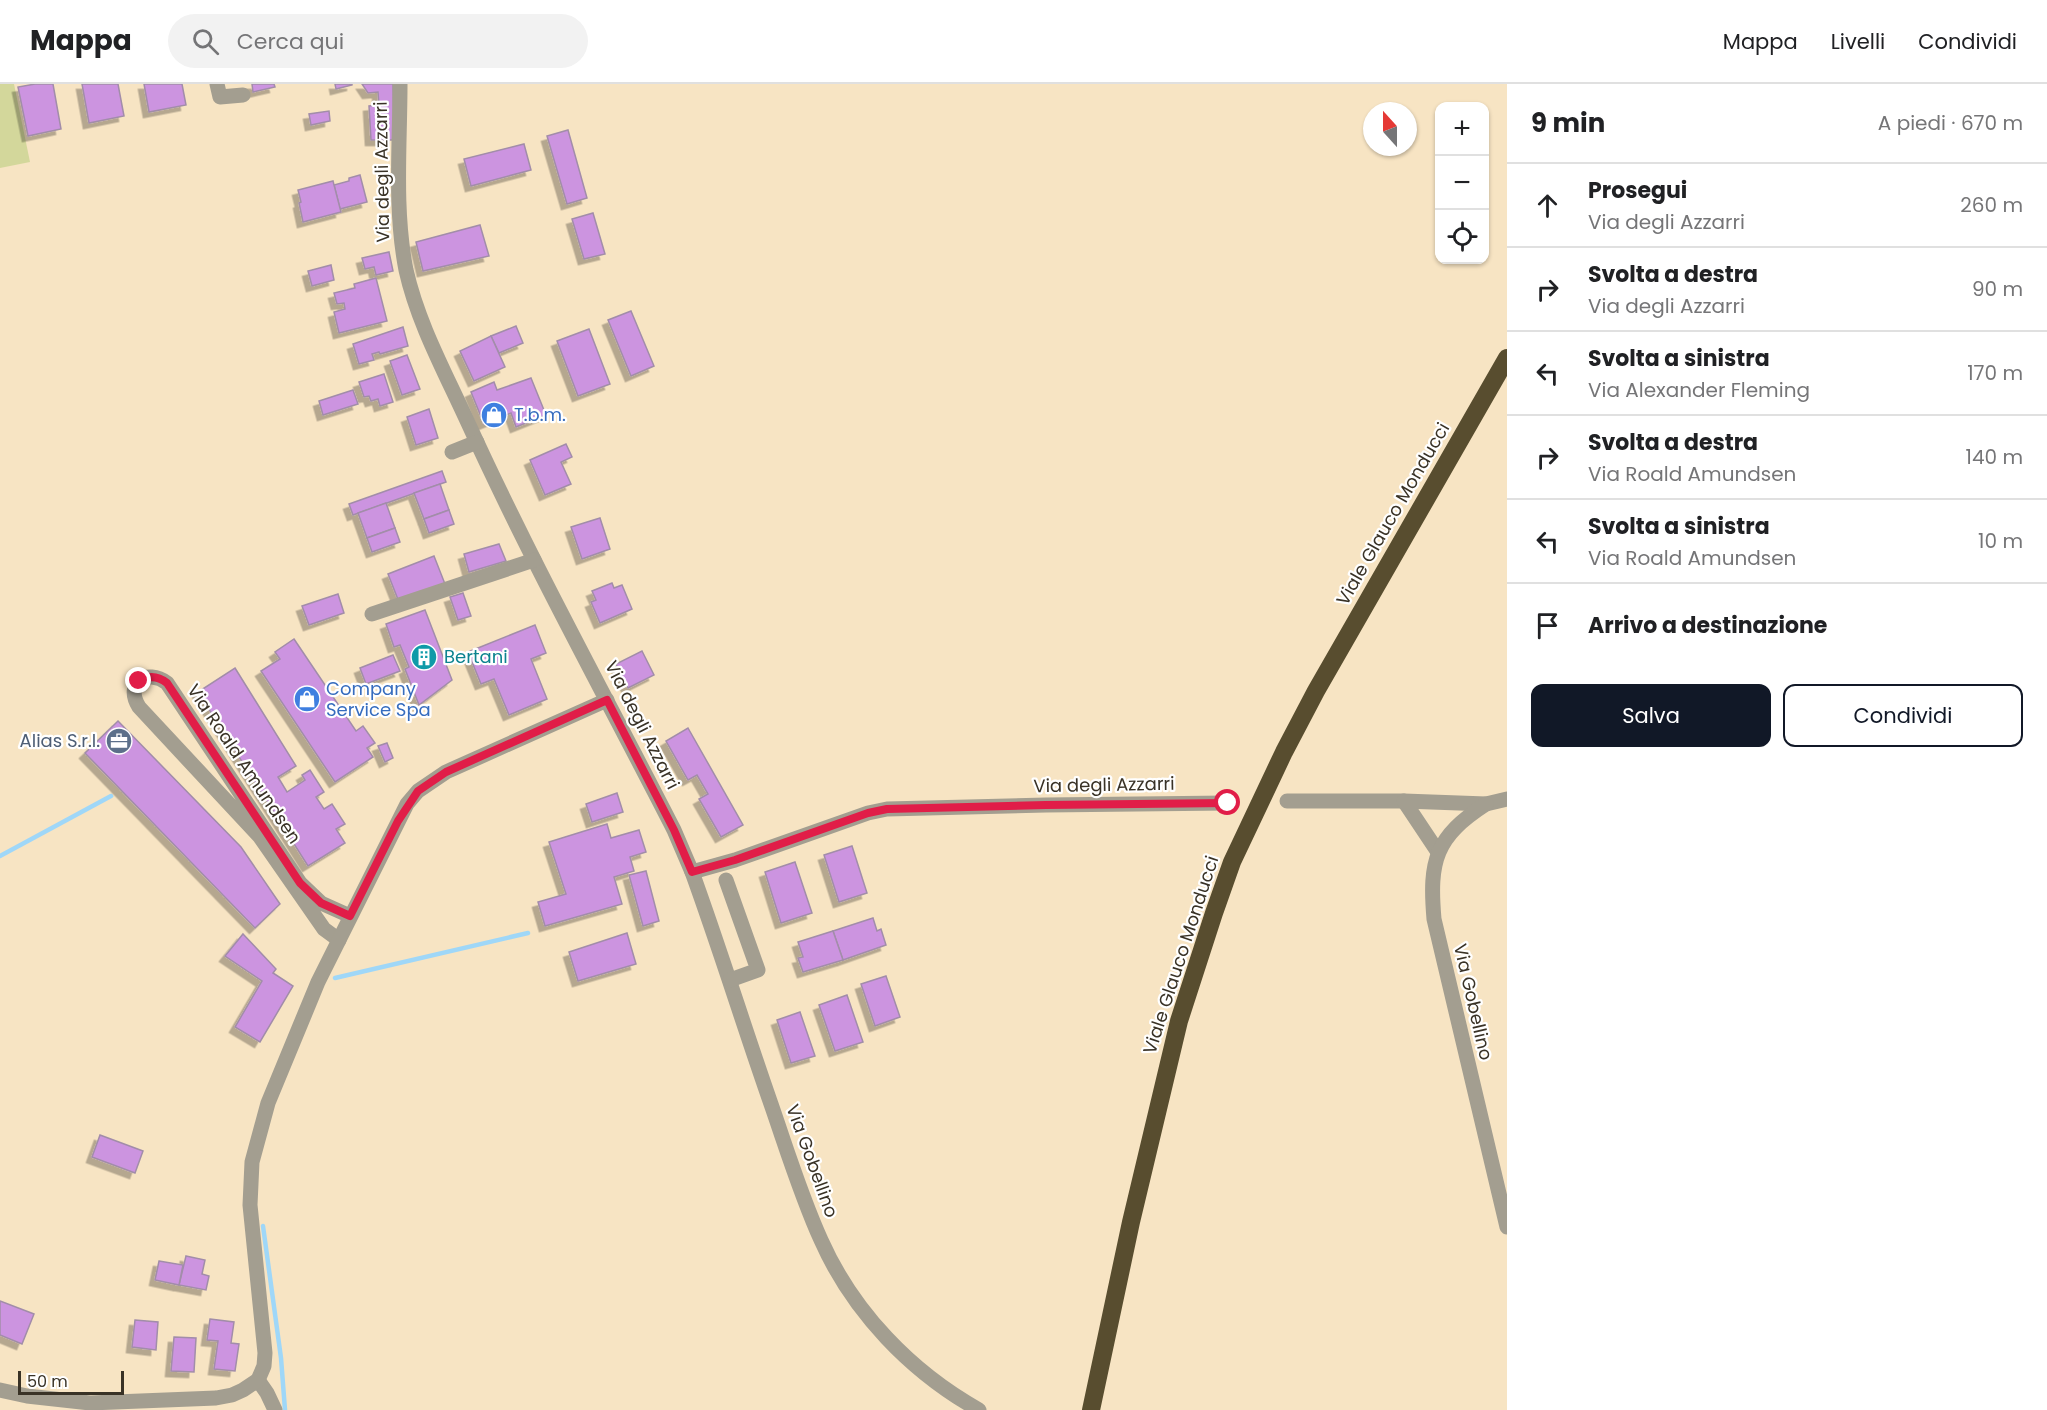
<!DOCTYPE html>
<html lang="it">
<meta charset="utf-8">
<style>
body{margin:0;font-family:Poppins,sans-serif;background:#f2f2f2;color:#202124}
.controls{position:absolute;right:18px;top:18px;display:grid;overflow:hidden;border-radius:12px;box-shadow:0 2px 4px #0004}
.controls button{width:54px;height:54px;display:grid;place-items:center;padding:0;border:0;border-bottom:2px solid #e0e0e0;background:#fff;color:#202124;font:30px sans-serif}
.compass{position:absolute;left:1363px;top:18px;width:54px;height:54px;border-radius:50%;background:#fff;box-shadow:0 2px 4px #0004;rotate:339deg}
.scale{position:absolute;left:18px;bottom:15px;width:106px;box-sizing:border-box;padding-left:6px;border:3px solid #393226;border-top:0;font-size:16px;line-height:21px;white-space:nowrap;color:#393226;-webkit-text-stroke:4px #fff;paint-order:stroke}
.stop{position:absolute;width:18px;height:18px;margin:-14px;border:4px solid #e11d48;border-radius:50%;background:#fff}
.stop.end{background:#e11d48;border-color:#fff;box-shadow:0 2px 6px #0008}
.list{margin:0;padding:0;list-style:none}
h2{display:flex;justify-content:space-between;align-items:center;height:78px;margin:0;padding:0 24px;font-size:26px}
h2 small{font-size:20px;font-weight:400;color:#757577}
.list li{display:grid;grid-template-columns:39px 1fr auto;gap:18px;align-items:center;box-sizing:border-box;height:84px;padding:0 24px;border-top:2px solid #e0e0e0}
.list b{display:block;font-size:22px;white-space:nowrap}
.list p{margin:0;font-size:20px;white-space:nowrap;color:#757577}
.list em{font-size:20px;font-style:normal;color:#757577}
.actions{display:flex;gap:12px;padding:18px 24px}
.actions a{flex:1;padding:14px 0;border:2px solid #111827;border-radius:12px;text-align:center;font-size:21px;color:#111827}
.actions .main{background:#111827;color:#fff}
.icon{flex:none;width:33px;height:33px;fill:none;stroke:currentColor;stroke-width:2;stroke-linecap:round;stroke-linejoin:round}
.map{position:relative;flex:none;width:1507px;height:1326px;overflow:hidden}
header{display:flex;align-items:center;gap:36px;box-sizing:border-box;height:84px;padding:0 30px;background:#fff;border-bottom:2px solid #e0e0e0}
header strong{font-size:28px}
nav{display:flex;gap:33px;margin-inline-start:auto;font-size:21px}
.search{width:420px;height:54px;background:#f2f2f2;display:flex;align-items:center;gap:15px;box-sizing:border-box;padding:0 21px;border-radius:33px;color:#757577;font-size:22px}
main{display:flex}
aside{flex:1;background:#fff}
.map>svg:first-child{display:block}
</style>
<header>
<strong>Mappa</strong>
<div class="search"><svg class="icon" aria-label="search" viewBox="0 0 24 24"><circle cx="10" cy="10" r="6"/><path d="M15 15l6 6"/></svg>Cerca qui</div>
<nav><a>Mappa</a><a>Livelli</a><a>Condividi</a></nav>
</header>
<main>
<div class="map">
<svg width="1507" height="1326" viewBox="0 0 1507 1326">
<defs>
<filter id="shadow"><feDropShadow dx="-5.5" dy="5.5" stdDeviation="0" flood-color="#0004"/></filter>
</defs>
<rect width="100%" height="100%" fill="#f7e4c3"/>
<!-- green -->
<polygon fill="#d3d79b" points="0,0 14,0 30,78 0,84"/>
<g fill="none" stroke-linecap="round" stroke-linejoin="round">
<!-- stream -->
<g stroke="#9fd7f8" stroke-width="4.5">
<polyline points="0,772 111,712"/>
<polyline points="335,894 528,849"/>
<polyline points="263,1142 281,1274 285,1326"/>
</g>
</g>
<!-- building -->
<g fill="#cc94e0" stroke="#a28da9" stroke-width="1.5" filter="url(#shadow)">
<polygon points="35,0 53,0 61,45 28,52 18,3"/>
<polygon points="82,0 118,0 124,32 89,39"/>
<polygon points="144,0 182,0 186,21 149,28"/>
<polygon points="252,0 274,0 275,3 253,8"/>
<polygon points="335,0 352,0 352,1 336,5"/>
<polygon points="362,0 393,0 394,56 371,56 369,22 379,21 378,8 368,9"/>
<polygon points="329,27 330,37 311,41 309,30"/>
<polygon points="568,46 587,114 567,120 547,52"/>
<polygon points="524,60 531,86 471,102 464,75"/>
<polygon points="360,91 367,118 340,125 334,101 349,97 349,94"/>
<polygon points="333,97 341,128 303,138 299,119 301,118 298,106"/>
<polygon points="593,129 605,170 584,175 572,135"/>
<polygon points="480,141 489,172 423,187 416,158"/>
<polygon points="389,168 393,187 376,191 374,183 365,185 362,174"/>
<polygon points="331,181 334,196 312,202 308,187"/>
<polygon points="376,194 387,237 339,249 334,228 345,225 344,219 337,220 334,209 355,204 354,200"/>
<polygon points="631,227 654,282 631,292 608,236"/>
<polygon points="516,242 523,259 499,269 491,252"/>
<polygon points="403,243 408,262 380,270 379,268 372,270 374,276 359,280 353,260"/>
<polygon points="589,245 610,300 578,312 557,257"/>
<polygon points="491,252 505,283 474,297 460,267"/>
<polygon points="407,271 420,305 402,311 390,277"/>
<polygon points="384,290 393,318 380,322 378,315 371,317 369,312 364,313 359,298"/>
<polygon points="531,294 546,331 516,343 511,329 484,340 471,308 494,298 497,306"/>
<polygon points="353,306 358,320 323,331 319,317"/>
<polygon points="429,325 438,354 416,361 407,333"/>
<polygon points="566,360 572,373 561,378 571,400 545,411 530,376"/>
<polygon points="442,387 446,398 353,431 349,420"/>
<polygon points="440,400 449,426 424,435 414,409"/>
<polygon points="386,419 395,444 367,454 358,429"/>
<polygon points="449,426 454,440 429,449 424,435"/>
<polygon points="600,434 610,465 582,475 571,443"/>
<polygon points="395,444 400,458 372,468 367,454"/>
<polygon points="499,460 506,477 469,488 464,470"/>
<polygon points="434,472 445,500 399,518 388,490"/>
<polygon points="612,499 614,504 622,501 632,525 600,539 591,518 596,516 592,507"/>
<polygon points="463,509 471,532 458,536 450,513"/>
<polygon points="338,510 344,529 309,541 302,522"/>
<polygon points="425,526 452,596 419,621 405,585 409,583 400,561 394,563 386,540"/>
<polygon points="535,541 546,569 531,575 547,615 509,631 494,595 481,600 468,568"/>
<polygon points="294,555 356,647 363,642 375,659 367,664 373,673 335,698 261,587 280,575 275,568"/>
<polygon points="642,567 654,591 628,604 616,580"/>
<polygon points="393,571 400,587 366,600 360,584"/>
<polygon points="235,584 296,682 278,693 287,708 305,696 302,691 310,686 324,708 316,713 324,725 332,720 345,740 336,745 345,759 308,782 198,608"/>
<polygon points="118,637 241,763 280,820 255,844 85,669"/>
<polygon points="688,644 743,741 721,753 699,715 708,710 697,691 688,696 666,657"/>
<polygon points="387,659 393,674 385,678 378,662"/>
<polygon points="617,709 623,728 592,738 586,720"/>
<polygon points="607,740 611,754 639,746 646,768 630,773 634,787 614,793 622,820 545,842 538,818 566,810 549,758"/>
<polygon points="852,762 867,809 839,818 824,771"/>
<polygon points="795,778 812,829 781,839 765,788"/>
<polygon points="646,787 659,837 643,842 629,791"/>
<polygon points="873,834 877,847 881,845 886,861 843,876 833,847"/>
<polygon points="833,847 843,876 803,888 798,874 803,873 798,858"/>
<polygon points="627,849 636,880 578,897 569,868"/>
<polygon points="243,850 276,885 273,889 293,902 260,958 235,943 262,897 225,872"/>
<polygon points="886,892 900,933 875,942 861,900"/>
<polygon points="847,911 863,958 835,967 819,921"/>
<polygon points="800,928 815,972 791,979 777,936"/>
<polygon points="100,1051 143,1067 135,1089 92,1073"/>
<polygon points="186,1172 205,1176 202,1190 209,1192 206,1206 179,1201"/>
<polygon points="159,1177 183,1181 179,1201 155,1196"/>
<polygon points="0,1217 34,1230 22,1260 0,1251"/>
<polygon points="210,1235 234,1238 231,1259 239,1260 235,1287 214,1285 218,1257 207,1256"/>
<polygon points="135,1236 158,1238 156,1266 132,1263"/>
<polygon points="174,1253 196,1254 194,1288 171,1287"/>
</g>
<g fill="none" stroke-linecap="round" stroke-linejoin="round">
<!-- minor -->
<g stroke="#a39e90" stroke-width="15">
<polyline points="217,0 220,13 243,11"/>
<path d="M400,0c0,61 -6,125 6,186 12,54 40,104 63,155 63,138 136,270 205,405l18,42c28,77 52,155 79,232 16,46 30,92 50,136 32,72 90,132 158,170"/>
<polyline points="452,368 477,358"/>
<polyline points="372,530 534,476"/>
<polyline points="1287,717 1404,717 1486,720 1507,715"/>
<polyline points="1404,717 1438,768"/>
<path d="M1486,720c-51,33 -57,57 -52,115l73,308"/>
<polyline points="692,788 735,776 868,729 887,725 1046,721 1228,719"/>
<polyline points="726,796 758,886 730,896"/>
<path d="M339,856l-15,-11 -64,-92 -121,-130c-15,-24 8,-39 28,-24l133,200 21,20 29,13"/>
<polyline points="258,1296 267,1309 275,1326"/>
<polyline points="0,1306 27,1312 90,1319 216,1314 232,1311 243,1306 258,1296 264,1282 265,1269 250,1121 252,1078 268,1019 318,898 407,720 418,707 446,688 607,616"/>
</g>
<!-- highway -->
<polyline stroke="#584d2f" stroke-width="18" points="1091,1326 1131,1138 1179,937 1214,829 1232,778 1284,668 1316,607 1507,274"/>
</g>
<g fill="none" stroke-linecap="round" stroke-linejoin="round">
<!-- route -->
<path stroke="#e11d48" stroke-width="8" d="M139,597c10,-6 19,-5 28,2l133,200 21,20 29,13 48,-95 20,-30 28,-19 161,-72 67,130 18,42 43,-12 133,-47 19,-4 159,-4 182,-2"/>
</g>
<!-- icons -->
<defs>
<symbol id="shop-disc" viewBox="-11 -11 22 22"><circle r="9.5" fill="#3f7fe0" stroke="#fff"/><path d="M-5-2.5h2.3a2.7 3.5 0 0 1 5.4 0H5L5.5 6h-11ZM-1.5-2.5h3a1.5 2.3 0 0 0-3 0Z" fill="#fff"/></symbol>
<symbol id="building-disc" viewBox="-11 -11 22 22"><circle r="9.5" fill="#0f9aa8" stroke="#fff"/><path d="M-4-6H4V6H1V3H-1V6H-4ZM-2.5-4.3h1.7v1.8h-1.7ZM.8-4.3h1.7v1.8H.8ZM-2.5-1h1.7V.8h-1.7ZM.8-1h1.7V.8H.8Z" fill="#fff"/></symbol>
<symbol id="office-disc" viewBox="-11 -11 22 22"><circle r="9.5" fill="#5c6f8a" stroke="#fff"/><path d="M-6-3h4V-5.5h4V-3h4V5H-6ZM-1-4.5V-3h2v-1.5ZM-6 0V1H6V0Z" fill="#fff"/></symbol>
</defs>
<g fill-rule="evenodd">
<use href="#shop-disc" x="479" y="316" width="30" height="30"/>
<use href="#building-disc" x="409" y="558" width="30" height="30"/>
<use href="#shop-disc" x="292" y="600" width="30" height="30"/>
<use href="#office-disc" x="104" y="642" width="30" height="30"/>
</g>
<g text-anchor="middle" stroke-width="4.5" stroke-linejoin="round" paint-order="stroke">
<!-- street labels -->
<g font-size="18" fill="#393226" stroke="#fff">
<text transform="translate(382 88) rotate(-91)" y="6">Via degli Azzarri</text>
<text transform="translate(1393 430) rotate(-60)" y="6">Viale Glauco Monducci</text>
<text transform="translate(642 641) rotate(63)" y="6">Via degli Azzarri</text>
<text transform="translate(244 680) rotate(56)" y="6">Via Roald Amundsen</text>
<text transform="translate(1104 701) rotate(-1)" y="6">Via degli Azzarri</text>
<text transform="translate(1181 871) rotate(-72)" y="6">Viale Glauco Monducci</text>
<text transform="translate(1473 918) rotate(77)" y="6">Via Gobellino</text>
<text transform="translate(812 1077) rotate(70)" y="6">Via Gobellino</text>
</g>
<!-- shop labels -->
<g font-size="18" fill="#366cbe" stroke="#fff" text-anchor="start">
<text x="514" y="337">T.b.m.</text>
<text x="326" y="611">Company<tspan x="326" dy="21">Service Spa</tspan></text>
</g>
<!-- culture labels -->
<g font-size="18" fill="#0d838f" stroke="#fff" text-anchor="start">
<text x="444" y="579">Bertani</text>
</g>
<!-- service labels -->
<g font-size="18" fill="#4e5e75" stroke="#fff" text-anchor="end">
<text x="100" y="663">Alias S.r.l.</text>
</g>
</g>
</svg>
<div class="controls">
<button>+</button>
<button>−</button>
<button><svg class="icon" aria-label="locate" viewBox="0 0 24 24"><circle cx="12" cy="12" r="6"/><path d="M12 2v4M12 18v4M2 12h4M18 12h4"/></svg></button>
</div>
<svg class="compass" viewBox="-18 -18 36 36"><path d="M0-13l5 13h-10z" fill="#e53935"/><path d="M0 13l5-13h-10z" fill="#757577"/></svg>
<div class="scale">50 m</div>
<div class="stop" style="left:1228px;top:719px"></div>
<div class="stop end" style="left:139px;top:597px"></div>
</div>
<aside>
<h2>9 min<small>A piedi · 670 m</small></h2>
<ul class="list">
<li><svg class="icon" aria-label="ahead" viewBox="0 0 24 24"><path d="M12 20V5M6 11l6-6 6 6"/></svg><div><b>Prosegui</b><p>Via degli Azzarri</p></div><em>260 m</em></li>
<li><svg class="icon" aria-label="right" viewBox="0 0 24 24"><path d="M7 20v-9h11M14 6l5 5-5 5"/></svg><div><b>Svolta a destra</b><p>Via degli Azzarri</p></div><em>90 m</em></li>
<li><svg class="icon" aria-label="left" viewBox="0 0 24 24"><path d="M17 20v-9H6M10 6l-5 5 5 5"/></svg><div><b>Svolta a sinistra</b><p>Via Alexander Fleming</p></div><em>170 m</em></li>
<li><svg class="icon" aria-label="right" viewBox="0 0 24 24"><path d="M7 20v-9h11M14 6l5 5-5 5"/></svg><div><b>Svolta a destra</b><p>Via Roald Amundsen</p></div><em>140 m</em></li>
<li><svg class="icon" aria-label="left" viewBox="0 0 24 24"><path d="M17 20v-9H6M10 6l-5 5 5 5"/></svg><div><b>Svolta a sinistra</b><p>Via Roald Amundsen</p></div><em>10 m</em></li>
<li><svg class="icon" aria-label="arrive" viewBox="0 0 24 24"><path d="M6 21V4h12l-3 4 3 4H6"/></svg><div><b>Arrivo a destinazione</b></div></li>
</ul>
<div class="actions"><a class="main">Salva</a><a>Condividi</a></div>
</aside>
</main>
